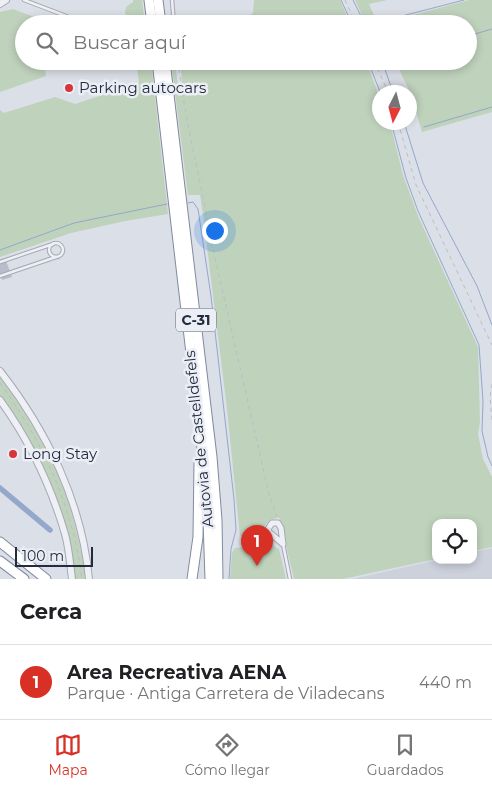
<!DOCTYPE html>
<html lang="es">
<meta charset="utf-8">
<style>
body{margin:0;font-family:Montserrat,sans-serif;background:#f2f2f2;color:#202124}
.controls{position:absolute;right:15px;bottom:15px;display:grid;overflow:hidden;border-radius:10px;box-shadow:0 2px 8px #0003}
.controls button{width:45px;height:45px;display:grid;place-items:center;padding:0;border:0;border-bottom:1px solid #e0e0e0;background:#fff;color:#202124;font:25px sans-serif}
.compass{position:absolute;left:372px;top:85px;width:45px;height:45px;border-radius:50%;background:#fff;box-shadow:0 2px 8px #0003;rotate:186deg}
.scale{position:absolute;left:15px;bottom:12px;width:78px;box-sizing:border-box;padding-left:5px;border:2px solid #242b3e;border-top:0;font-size:14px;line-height:18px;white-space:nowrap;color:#242b3e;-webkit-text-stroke:4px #ebeef5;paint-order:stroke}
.you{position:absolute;left:214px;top:230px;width:18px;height:18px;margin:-12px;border:4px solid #fff;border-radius:50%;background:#1a73e8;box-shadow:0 0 0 8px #1a73e833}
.badge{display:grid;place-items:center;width:32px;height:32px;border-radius:50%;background:#d93025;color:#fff;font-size:16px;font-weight:700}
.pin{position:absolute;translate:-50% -41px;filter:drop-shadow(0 1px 2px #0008)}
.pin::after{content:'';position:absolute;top:26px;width:18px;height:15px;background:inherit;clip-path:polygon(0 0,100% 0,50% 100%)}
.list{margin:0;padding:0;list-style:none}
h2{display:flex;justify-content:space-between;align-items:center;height:65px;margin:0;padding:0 20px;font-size:21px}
h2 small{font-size:16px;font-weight:400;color:#757577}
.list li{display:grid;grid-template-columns:32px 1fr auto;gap:15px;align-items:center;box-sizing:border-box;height:75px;padding:0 20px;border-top:1px solid #e0e0e0}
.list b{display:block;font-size:19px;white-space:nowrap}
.list p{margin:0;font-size:16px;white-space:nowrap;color:#757577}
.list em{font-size:16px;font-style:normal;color:#757577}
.icon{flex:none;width:28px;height:28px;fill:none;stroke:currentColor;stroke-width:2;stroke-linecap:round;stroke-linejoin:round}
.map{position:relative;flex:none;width:492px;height:579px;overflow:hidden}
.search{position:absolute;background:#fff;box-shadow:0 2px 8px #0003;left:15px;right:15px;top:15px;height:55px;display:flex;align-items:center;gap:12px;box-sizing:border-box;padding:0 18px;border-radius:28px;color:#757577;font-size:19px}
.sheet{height:140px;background:#fff}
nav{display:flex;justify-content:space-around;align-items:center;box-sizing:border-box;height:70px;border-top:1px solid #e0e0e0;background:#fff;font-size:14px;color:#757577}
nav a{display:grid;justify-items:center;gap:2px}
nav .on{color:#d93025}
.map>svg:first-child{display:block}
</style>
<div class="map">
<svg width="492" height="579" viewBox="0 0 492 579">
<rect width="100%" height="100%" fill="#dbdfe7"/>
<!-- built -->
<polygon fill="#cdd1dc" points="492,548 492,579 352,579 437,560 473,560 473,552"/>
<!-- green -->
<g fill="#bfd2bc">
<polygon points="133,0 142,0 145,24 132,24 125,13 126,7 133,2"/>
<polygon points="254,0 340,0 350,24 239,24 253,13"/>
<polygon points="355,0 387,0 369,4 377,22 375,24 366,24"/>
<polygon points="469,0 492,0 492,112 422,132 410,92 395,61 468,61 468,24 379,24"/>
<polygon points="13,9 53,24 24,24 24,61 44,61 46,76 0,92 0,12"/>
<polygon points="136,61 151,61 168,214 125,221 71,233 0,257 0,110 4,113 55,97 75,104 139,83"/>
<polygon points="171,61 175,61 179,94 182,90 181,67 203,61 366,61 379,96 380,122 390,123 403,175 418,216 478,347 480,422 478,434 483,459 492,477 492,547 473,551 473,523 436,523 436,559 343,579 294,579 279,517 269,521 257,534 240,536 227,409 203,214 200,195 188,195"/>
<path d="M0,375c15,22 30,42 42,65 23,43 37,91 44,139h-11l-12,-59 -44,-97 -19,-27z"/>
<polygon points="272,545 279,549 286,579 230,579 232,553 235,548"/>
</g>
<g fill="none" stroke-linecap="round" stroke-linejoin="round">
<!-- stream -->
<g stroke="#93a8cb" stroke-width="1">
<polyline points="341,0 352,24"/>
<polyline points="353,0 365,24"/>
<polyline points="379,22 464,0"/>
<polyline points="468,36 492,29"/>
<polyline points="368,61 380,92"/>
<polyline points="382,61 393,92"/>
<polyline points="391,122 406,178 418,211 479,345 483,401 482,431 488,457 492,466"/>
<polyline points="404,122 423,183 477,286 492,325"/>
<polyline points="424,127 492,107"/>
<polyline points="188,203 193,202 198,209 211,296 234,499 236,530 231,549 229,579"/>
<polyline points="0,250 74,223 167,204"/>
</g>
<!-- canal -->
<polyline stroke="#93a8cb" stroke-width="5.5" points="0,488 50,530"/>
</g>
<!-- building -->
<polygon fill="#b8bdca" points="5,258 12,277 2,280 0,273 0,260"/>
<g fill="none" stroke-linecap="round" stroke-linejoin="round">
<defs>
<g id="service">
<polyline points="24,0 87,24"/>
<polyline points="172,0 174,24"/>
<circle cx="56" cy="250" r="7"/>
<polyline points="0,262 53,244"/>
<polyline points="0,276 56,257"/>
<polyline points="283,544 290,579"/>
</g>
<polygon id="minor" points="272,523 278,523 281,528 283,544 269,532 268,529"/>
<g id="tertiary">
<polyline points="0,4 6,0"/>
<path d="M0,371c47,60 82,132 89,208"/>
<path d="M0,400c29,40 51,86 65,134 4,14 5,30 7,45"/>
</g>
<g id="motorway">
<polyline points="149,0 152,24"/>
<polyline points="158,0 161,24"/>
<polyline points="157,61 207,491 210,579"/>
<polyline points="165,61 212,457 217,520 218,579"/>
<polyline points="0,542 46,579"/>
<polyline points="0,561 24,579"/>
<polyline points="192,579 198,537 199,462"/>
</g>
</defs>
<!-- service casing -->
<use href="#service" stroke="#a4a9b4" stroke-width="4.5"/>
<!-- minor casing -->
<use href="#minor" stroke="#a4a9b4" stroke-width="7"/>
<!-- tertiary casing -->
<use href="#tertiary" stroke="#a4a9b4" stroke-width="8"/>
<!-- motorway casing -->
<use href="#motorway" stroke="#828a9f" stroke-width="11"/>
<!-- path -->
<g stroke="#b9bdc5" stroke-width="1" stroke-dasharray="4 4" stroke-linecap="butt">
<polyline points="345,0 356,24"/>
<path d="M178,61c7,62 24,123 34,184l57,249 8,23"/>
<polyline points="374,61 388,92"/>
<polyline points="398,122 416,185 492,345"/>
<path d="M0,383c43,59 73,124 82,196"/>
<polyline points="492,384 490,397 492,420"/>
</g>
<!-- service -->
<use href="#service" stroke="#eef0f5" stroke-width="2.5"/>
<!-- minor -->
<use href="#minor" stroke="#eef0f5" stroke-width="5"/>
<!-- tertiary -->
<use href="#tertiary" stroke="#eef0f5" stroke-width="6"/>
<!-- motorway -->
<use href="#motorway" stroke="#fff" stroke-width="9"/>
</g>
<!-- markers -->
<g fill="#d8343c" stroke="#ebeef5" stroke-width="2">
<circle cx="69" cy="88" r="5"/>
<circle cx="13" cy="454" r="5"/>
</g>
<g text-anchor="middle" stroke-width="5" stroke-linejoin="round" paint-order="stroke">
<!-- shield labels -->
<rect fill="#ebeef5" stroke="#606675" stroke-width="1" x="176" y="308.5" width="40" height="23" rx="4"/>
<g font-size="14" font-weight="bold" fill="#242b3e">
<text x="196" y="325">C-31</text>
</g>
<!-- poi labels -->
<g font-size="15" fill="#242b3e" stroke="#ebeef5" text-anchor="start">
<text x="79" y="93">Parking autocars</text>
<text x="23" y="459">Long Stay</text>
</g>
<!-- street labels -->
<g font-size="15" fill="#242b3e" stroke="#ebeef5">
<text transform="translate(199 439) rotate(-96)" y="5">Autovia de Castelldefels</text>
</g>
</g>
</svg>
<div class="controls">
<button><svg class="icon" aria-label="locate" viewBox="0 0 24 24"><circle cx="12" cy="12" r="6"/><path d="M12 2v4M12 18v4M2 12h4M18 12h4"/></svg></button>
</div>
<svg class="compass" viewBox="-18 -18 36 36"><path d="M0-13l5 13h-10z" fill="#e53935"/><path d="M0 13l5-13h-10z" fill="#757577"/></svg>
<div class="scale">100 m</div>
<div class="you"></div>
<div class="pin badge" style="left:257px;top:566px">1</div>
<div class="search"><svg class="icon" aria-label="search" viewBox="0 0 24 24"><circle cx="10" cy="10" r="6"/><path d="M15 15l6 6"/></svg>Buscar aquí</div>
</div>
<section class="sheet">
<h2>Cerca<small></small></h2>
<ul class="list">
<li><span class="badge">1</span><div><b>Area Recreativa AENA</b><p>Parque · Antiga Carretera de Viladecans</p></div><em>440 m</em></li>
</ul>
</section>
<nav>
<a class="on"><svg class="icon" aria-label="map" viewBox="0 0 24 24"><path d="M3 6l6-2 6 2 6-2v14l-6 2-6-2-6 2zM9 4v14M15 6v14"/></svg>Mapa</a>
<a><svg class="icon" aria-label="directions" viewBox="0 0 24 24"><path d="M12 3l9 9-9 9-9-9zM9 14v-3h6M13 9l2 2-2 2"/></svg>Cómo llegar</a>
<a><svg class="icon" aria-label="saved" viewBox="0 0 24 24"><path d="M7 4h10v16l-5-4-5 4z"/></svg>Guardados</a>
</nav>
